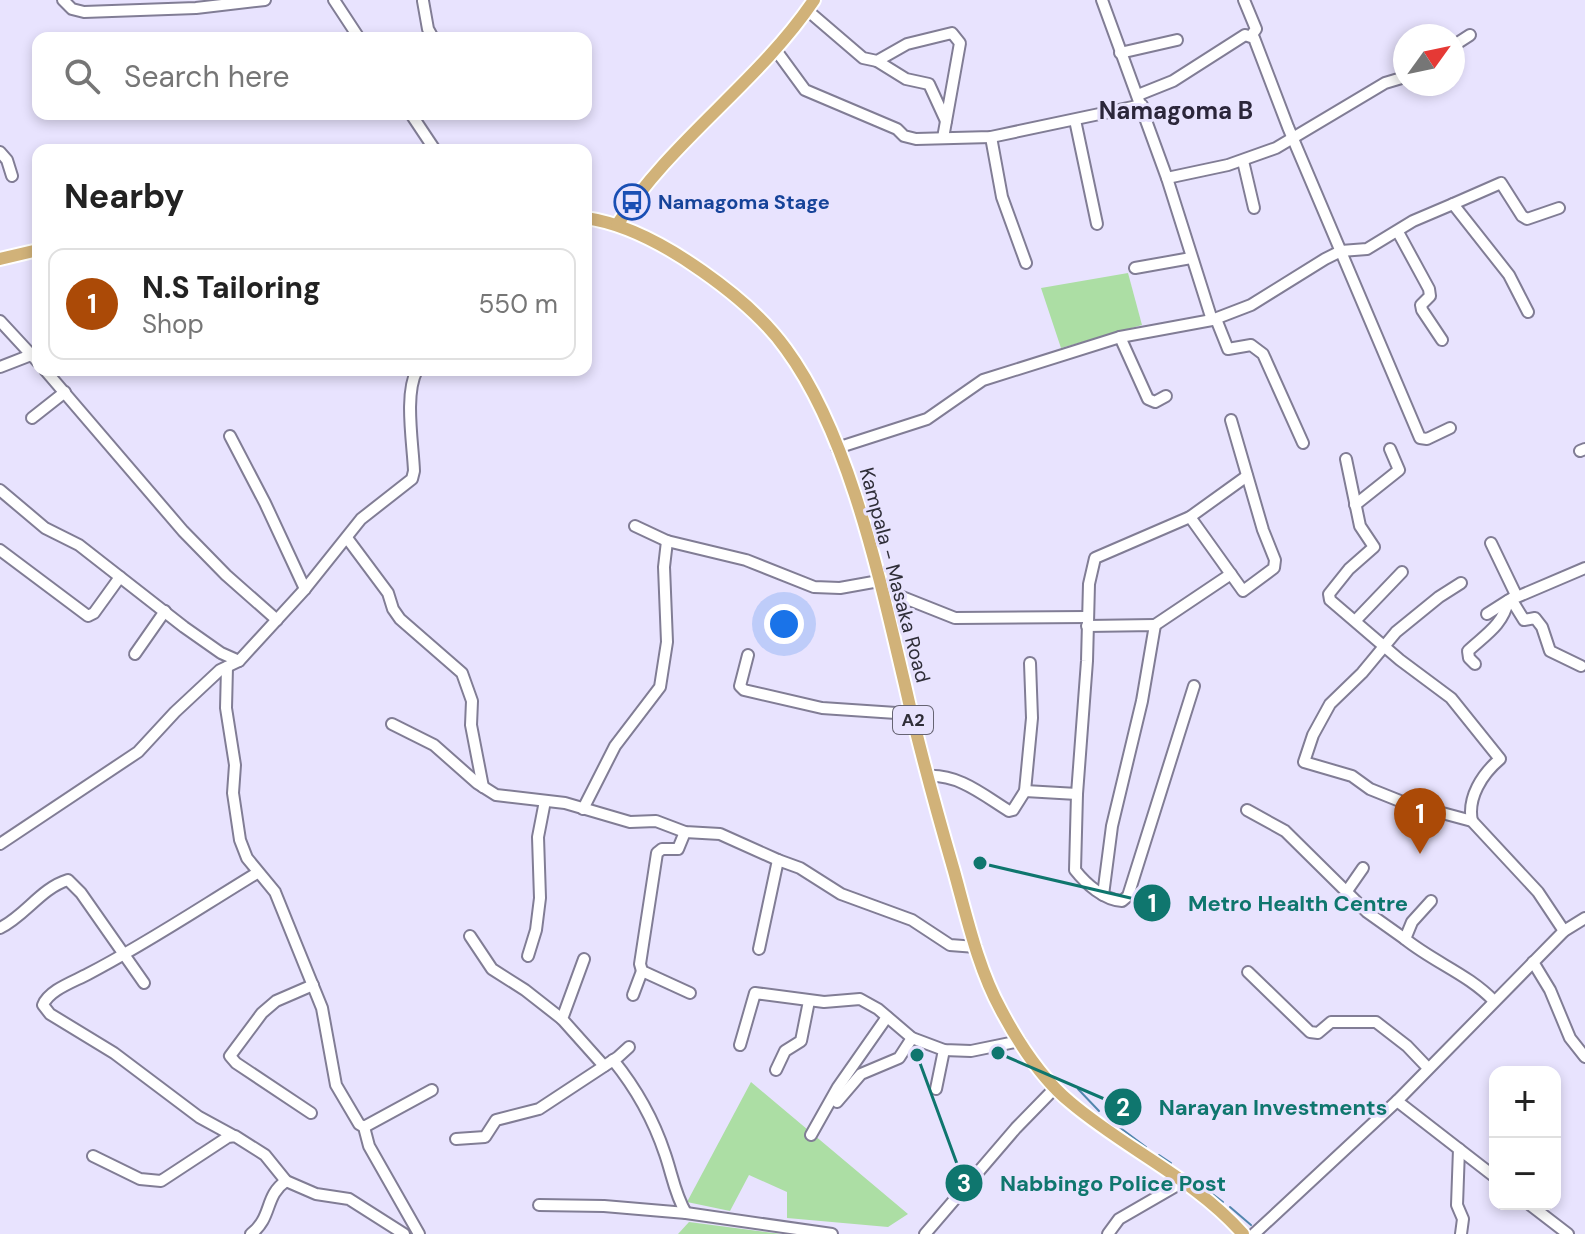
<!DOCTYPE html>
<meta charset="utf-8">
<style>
body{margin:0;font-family:"DM Sans",sans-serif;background:#f2f2f2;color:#222}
.controls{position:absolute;right:24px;bottom:24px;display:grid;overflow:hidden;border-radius:16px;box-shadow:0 4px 12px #0003}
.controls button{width:72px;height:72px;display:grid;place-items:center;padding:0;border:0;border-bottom:2px solid #e0e0e0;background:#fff;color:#222;font:40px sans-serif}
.compass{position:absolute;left:1393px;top:24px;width:72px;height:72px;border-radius:50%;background:#fff;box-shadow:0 4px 12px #0003;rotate:57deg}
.you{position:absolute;left:784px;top:624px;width:28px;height:28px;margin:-20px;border:6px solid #fff;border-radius:50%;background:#1a73e8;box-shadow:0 0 0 12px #1a73e833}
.badge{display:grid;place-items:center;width:52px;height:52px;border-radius:50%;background:#ab4a07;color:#fff;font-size:26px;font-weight:700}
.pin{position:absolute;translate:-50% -66px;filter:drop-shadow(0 2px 4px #0008)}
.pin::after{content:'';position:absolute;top:42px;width:28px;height:24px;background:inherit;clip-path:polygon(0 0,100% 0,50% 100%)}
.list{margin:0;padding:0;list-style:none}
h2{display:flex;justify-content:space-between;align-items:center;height:104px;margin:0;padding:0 32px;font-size:34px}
h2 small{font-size:26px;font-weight:400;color:#767676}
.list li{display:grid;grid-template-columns:52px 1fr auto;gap:24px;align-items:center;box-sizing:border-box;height:112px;margin:0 16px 16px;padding:0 16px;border:2px solid #e0e0e0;border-radius:16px}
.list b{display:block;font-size:30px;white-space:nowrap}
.list p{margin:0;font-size:26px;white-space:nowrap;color:#767676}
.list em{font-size:26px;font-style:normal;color:#767676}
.icon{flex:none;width:44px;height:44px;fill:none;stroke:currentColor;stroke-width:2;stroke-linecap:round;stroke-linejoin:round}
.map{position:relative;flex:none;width:1585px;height:1234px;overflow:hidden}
.search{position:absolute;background:#fff;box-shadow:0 4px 12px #0003;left:32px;top:32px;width:560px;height:88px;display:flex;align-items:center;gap:20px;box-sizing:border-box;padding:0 28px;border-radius:16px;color:#767676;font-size:30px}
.panel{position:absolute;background:#fff;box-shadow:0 4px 12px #0003;left:32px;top:144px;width:560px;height:232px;border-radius:16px}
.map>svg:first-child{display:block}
</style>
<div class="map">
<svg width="1585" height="1234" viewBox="0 0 1585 1234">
<rect width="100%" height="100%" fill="#e8e3fe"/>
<!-- green -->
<g fill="#acdea4">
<polygon points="1128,273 1142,325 1061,348 1041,288"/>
<polygon points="751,1082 908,1214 888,1227 787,1218 787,1192 749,1175 730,1211 687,1202"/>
<polygon points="689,1222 782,1234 678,1234"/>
</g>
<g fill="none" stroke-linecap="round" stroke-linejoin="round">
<!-- stream -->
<g stroke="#5386ae" stroke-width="2">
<polyline points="1078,1089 1099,1111"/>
<polyline points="1107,1118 1146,1147"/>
<polyline points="1159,1155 1171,1163"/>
<polyline points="1189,1176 1223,1202"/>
<polyline points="1230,1207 1251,1225"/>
</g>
<defs>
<g id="minor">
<polyline points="63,0 72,9 84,12 196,8 265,0"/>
<polyline points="334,0 359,38"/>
<polyline points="1102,0 1167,178 1212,320"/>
<polyline points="1244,0 1256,29 1251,36"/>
<polyline points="423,1 428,29 433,38"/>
<polyline points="807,10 863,58 877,61 907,44 952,33 960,43 943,138"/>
<polyline points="1453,46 1470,35"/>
<polyline points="775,49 805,90 897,129 904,136 916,139 991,137 1142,105"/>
<polyline points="1120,53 1177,40"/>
<polyline points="877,61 906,79 929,84 946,121"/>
<polyline points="1138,95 1173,81 1245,35 1254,38 1288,127 1420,438 1427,439 1450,428"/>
<polyline points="411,114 435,150"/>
<polyline points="1075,120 1097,224"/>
<polyline points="991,137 1002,197 1026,263"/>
<polyline points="0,152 7,160 12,176"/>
<polyline points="1243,161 1254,208"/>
<polyline points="1167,178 1228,165 1276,148 1385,83 1405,77"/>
<polyline points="1453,204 1501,183 1522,216 1527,219 1559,208"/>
<polyline points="1398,232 1429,289 1430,296 1421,305 1422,310 1442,340"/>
<polyline points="1135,268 1191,258"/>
<polyline points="1216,319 1228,349 1251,345 1263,354 1303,443"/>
<polyline points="0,321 38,362"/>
<polyline points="1120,337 1148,399 1155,402 1166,396"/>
<polyline points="0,367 31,355"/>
<polyline points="45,370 183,531 226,575 277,620"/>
<polyline points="32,418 65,392"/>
<polyline points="230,436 265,503 305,589"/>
<polyline points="837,448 927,419 983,380 1120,337 1212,320 1251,305 1325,259 1341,251 1367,249 1413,221 1453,204 1509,275 1528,312"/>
<polyline points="1580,451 1585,449"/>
<path d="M1346,459l14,67 14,21 -25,22 -20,25 1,6 70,60 51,38 49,61c-18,15 -33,39 -28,62"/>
<polyline points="0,490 45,528 79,545 184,627 221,653 239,661"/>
<polyline points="1355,505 1399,470 1390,449"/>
<polyline points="1190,517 1243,591 1274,568 1275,560 1263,530 1231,420"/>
<polyline points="635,526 667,541 746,560 814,587 840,588 879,581"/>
<polyline points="347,538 388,593 393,609 400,619 462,673 472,701 471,725 483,787"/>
<polyline points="1491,543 1517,597 1585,568"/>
<polyline points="0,550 88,616 94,613 120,577"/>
<polyline points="1461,583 1439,597 1396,632 1362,673 1330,704 1313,735 1304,762 1352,776 1370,789 1405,803 1472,821 1538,892 1564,931"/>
<polyline points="882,589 955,618 1087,617"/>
<polyline points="1514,597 1511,599 1524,620 1535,618 1542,627 1550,651 1581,666"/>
<polyline points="1487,614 1509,600"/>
<polyline points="1356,620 1402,572"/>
<polyline points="1155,625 1231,574"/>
<polyline points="1087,626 1155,625 1142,701 1112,826 1103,895"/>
<polyline points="135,654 165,611"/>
<polyline points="748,655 740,686 744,690 822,708 911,714"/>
<path d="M1475,664l-6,-6 -1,-7c17,-16 35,-26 40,-50"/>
<polyline points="227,667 226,708 235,765 233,793 240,840 247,858 275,892 296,944 322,1008 336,1085 359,1124 364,1127 369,1146 419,1234"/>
<polyline points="392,724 434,745 477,783 496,795 565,803 630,822 656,821 685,832 720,834 778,860"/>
<path d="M927,776c32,-2 56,19 82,35l4,-1 12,-19 7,-73 -2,-55"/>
<polyline points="1025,791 1077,794 1087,661 1089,584 1095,558 1190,517 1247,476"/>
<path d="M1077,794l-2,76c11,14 29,30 47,31l6,-5 66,-210"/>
<polyline points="583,809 615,746 660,687 667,642 664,567 667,541"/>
<polyline points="1247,810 1285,831 1367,912 1405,939"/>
<polyline points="685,832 678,849 662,849 657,853 640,964 642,971 690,993"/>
<path d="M0,844l138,-92 37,-40 45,-42 19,-9 66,-72 56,-70 51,-40 2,-8c-1,-27 -10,-77 3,-101"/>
<polyline points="1347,891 1363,868"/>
<path d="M1431,901l-19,21 -7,17c30,24 63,35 89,62"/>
<path d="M0,928c25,-12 41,-40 68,-48l13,13 63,90"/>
<polyline points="470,936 492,969 525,990 562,1019"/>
<polyline points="759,949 778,860 800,868 841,894 912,920 950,945 976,947"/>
<polyline points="528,956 536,930 540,898 538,837 545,801"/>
<polyline points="584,959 562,1019 604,1066"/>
<polyline points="1533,962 1550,990 1570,1038 1585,1057"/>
<polyline points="1248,972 1310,1032 1318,1033 1331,1022 1376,1022 1407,1046 1428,1068"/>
<polyline points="633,995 642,971"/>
<polyline points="740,1045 755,993 824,1002 860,999 878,1009 912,1038 944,1050 971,1051 1020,1041"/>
<path d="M613,1060c22,27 41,61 52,94 7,20 10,41 21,59"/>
<polyline points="776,1070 785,1051 801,1041 809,1001"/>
<polyline points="936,1089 944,1050"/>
<polyline points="1397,1101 1495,1177"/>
<polyline points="837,1102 861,1074 899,1058 912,1038"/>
<polyline points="311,1113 236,1063 230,1056 262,1013 276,1001 313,985"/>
<polyline points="364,1127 432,1090"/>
<path d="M232,1135l-33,-18 -85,-64 -64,-39 -7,-9c6,-15 30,-23 45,-31 58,-30 113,-67 169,-101"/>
<polyline points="811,1135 838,1087 887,1017"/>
<polyline points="456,1139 485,1137 496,1120 539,1109 618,1057 629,1047"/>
<polyline points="1459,1149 1457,1205 1463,1219 1461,1234"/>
<polyline points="93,1156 140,1179 161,1181 228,1137 235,1136 265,1155 286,1181 316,1194 349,1199 404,1234"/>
<polyline points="1529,1204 1568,1234"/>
<polyline points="539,1205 604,1206 686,1213 832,1234"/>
<path d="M251,1234c22,-17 13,-38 35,-53"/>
<polyline points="925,1234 1016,1128 1055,1088"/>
<polyline points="1108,1234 1119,1219 1183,1182"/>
<polyline points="1254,1234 1397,1101 1564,931 1585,918"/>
</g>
<g id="major">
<path d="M586,218c42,6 82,29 116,53 30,21 62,47 84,78 64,87 94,232 119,336 14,63 31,124 49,186 13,47 24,97 47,139 18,34 40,68 69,92 55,47 125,77 173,132"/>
<path d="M617,225c54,-85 141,-142 197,-225"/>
<polyline points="0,259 38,250"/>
</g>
</defs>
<!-- minor casing -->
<use href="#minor" stroke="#817d95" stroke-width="14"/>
<!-- major casing -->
<use href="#major" stroke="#fff" stroke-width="16"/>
<!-- minor -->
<use href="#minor" stroke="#fff" stroke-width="10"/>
<!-- major -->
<use href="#major" stroke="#d1b279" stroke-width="12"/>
</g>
<!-- icons -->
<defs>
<symbol id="bus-ring" viewBox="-11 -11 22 22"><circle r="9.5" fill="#e8e3fe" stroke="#1a4fb4" stroke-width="1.5"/><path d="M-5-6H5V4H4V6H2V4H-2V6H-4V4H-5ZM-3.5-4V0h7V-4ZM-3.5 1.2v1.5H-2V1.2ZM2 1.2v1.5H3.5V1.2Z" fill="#1a4fb4"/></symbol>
</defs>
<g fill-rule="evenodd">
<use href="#bus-ring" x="612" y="182" width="40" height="40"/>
</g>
<g text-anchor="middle" stroke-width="6" stroke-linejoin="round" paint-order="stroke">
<!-- shield labels -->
<rect fill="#e8e3fe" stroke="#666473" stroke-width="2" x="893" y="706" width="40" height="28" rx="6"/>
<g font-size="18" font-weight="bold" fill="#2f2e38">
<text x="913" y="726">A2</text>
</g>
<!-- transit labels -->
<g font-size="20" font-weight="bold" fill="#164399" stroke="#e8e3fe" text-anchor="start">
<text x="658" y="209">Namagoma Stage</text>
</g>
<!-- street labels -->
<g font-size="20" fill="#2f2e38" stroke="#e8e3fe">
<text transform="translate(895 575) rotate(75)" y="7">Kampala - Masaka Road</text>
</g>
<!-- quarter labels -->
<g font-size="24" font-weight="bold" fill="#2b263a" stroke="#e8e3fe">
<text x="1176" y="119">Namagoma B</text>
</g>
</g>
<!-- callouts -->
<path fill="none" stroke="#0f766e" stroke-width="3" d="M980 863L1152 903M998 1053L1123 1107M917 1055L964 1183"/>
<g fill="#0f766e" stroke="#e8e3fe" stroke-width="3">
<circle cx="980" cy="863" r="8"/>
<circle cx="998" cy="1053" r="8"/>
<circle cx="917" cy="1055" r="8"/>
<circle cx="1152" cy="903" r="20"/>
<circle cx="1123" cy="1107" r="20"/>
<circle cx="964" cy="1183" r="20"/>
</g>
<g font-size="24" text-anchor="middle" font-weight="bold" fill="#fff">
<text x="1152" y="912">1</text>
<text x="1123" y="1116">2</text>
<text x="964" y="1192">3</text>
</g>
<g font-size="22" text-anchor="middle" font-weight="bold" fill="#0f766e" stroke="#e8e3fe" stroke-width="6" stroke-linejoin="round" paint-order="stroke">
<text x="1298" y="911">Metro Health Centre</text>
<text x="1273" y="1115">Narayan Investments</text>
<text x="1113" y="1191">Nabbingo Police Post</text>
</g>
</svg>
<div class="controls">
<button>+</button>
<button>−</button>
</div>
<svg class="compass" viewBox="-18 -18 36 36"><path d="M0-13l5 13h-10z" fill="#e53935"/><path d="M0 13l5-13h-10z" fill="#767676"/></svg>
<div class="you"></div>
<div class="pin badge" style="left:1420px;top:854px">1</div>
<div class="search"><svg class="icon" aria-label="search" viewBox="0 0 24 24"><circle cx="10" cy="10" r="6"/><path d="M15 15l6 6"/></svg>Search here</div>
<section class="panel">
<h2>Nearby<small></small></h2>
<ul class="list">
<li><span class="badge">1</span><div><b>N.S Tailoring</b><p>Shop</p></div><em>550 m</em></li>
</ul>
</section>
</div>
